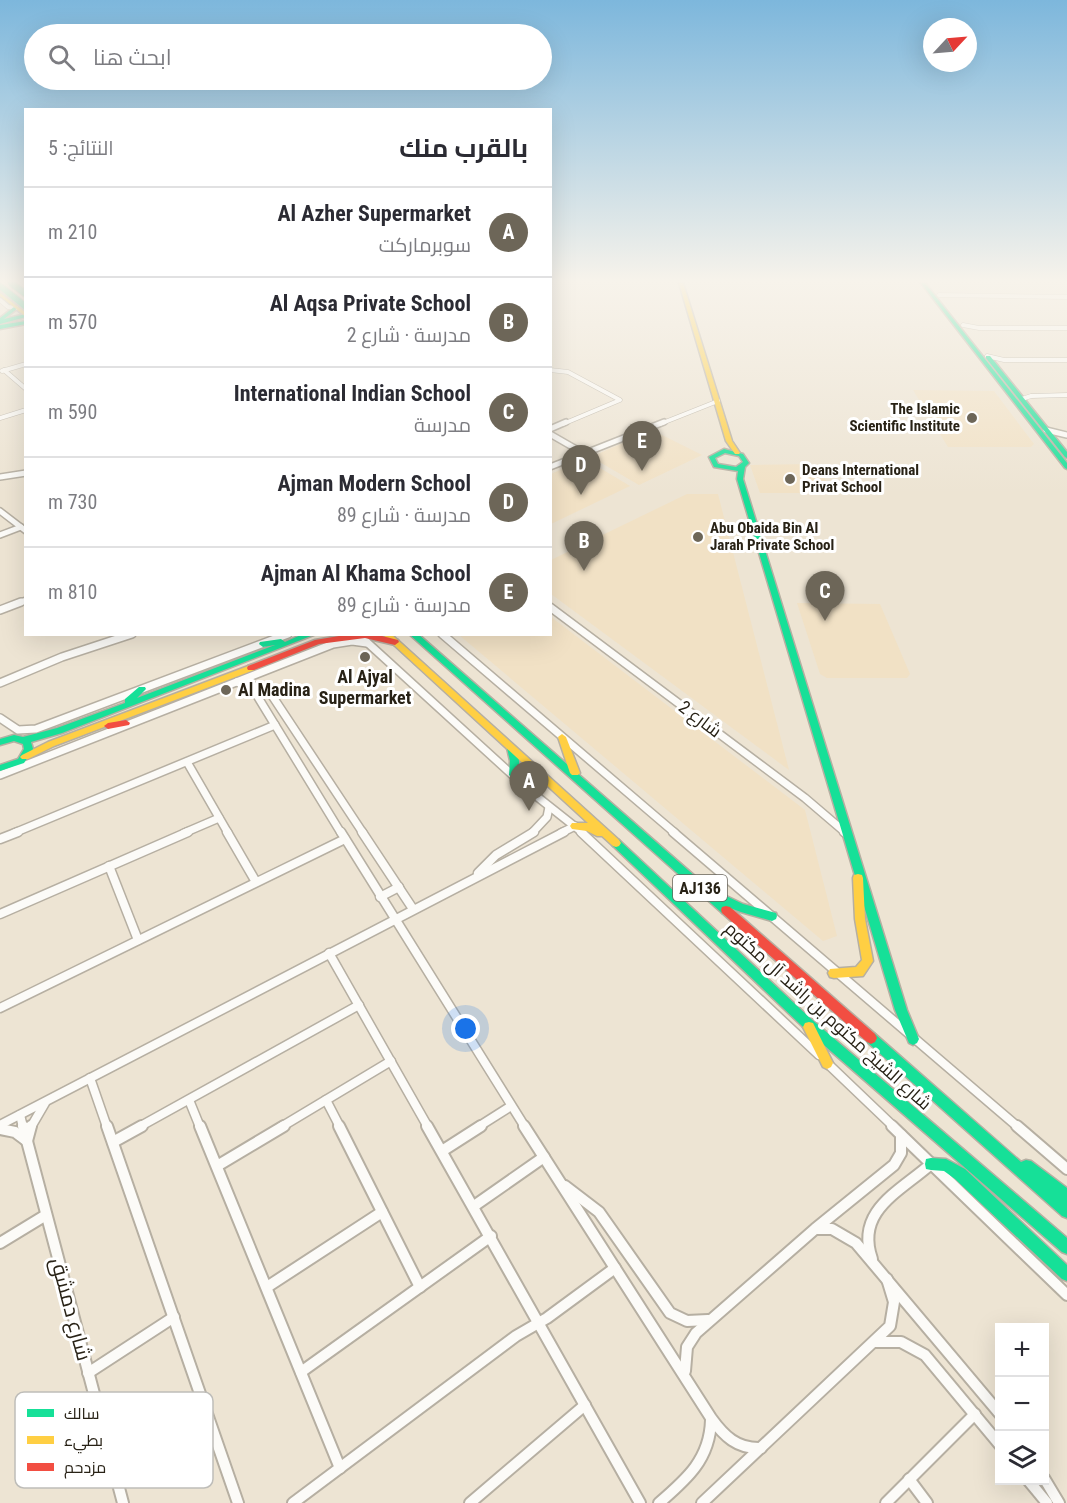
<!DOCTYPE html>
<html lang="ar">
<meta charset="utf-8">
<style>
body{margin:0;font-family:"Roboto Condensed",Cairo,sans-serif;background:#f7f7f7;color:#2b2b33;direction:rtl}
.controls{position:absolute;right:18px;bottom:18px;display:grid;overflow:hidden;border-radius:0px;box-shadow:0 6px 24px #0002}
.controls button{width:54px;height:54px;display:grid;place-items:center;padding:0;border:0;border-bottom:2px solid #e1e1e2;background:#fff;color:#2b2b33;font:30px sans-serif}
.compass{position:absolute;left:923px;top:18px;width:54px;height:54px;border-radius:50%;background:#fff;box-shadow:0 6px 24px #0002;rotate:64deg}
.you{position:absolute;left:466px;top:1029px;width:21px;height:21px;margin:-15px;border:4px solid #fff;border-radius:50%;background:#1a73e8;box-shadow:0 0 0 9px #1a73e833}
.badge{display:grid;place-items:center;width:39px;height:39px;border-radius:50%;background:#6d6658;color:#fff;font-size:20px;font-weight:700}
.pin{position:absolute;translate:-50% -50px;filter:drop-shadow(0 2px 3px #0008)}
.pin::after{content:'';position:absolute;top:32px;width:21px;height:18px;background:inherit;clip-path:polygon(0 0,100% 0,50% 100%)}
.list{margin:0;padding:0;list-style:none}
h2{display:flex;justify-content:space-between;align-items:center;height:78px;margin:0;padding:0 24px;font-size:26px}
h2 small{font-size:20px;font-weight:400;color:#7c7c81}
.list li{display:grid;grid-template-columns:39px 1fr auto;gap:18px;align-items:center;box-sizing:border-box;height:90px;padding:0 24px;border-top:2px solid #e1e1e2}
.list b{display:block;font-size:22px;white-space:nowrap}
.list p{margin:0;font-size:20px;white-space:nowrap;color:#7c7c81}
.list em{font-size:20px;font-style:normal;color:#7c7c81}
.icon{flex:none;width:33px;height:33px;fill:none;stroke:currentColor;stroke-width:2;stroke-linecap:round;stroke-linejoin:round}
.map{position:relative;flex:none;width:1067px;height:1503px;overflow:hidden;direction:ltr}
.search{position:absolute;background:#fff;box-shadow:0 6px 24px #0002;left:24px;top:24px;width:528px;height:66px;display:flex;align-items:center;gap:15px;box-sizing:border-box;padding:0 21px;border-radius:33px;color:#7c7c81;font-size:22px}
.panel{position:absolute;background:#fff;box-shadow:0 6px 24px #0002;left:24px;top:108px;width:528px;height:528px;border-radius:0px;direction:rtl}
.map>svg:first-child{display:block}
</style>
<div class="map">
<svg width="1067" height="1503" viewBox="0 0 1067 1503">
<rect width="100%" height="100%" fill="#ede4d3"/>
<!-- built -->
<g fill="#f1e1c5">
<polygon points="913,390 994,391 1034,444 1031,447 948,447"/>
<polygon points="652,430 702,455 639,485 591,457"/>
<polygon points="585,459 630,486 551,524 551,474"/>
<polygon points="815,464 820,467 830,490 827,493 760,493 750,465"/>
<polygon points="687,494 718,494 789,770 551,594 551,560"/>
<polygon points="797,603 880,604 910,674 907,678 827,678 820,674"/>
<polygon points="551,617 805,810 837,936 823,941 459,635 550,634"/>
</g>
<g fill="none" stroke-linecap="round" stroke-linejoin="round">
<defs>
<g id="street-far4">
<polyline points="939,295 1067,297"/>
<polyline points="0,300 8,307 16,308"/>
<polyline points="963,325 979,328 1067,328"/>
<polyline points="987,356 1004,360 1067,360"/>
<polyline points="4,370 26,389"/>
<polyline points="550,370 568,372 620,400 563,424"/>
<polyline points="2,371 26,364"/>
<polyline points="1022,399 1031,396 1067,395"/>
<polyline points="0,418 26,410"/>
<polyline points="660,424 718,401"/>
</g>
<g id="street-far3">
<polyline points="550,429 566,422"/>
<polyline points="1046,430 1067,435"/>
<polyline points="550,434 583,453"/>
<polyline points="550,467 664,422"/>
<polyline points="0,477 26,473"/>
<polyline points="0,511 26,531"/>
<polyline points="0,535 21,527"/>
<polyline points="17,603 26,600"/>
</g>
<g id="street-far2">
<polyline points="550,607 805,798 846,833"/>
<polyline points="0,610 21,602"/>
<polyline points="358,634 530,791 583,833"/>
<polyline points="442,634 675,833"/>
<polyline points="237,682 253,689 341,833"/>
<polyline points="0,683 62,657 132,634"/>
<polyline points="253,686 267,688 363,833"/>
<polyline points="0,718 18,730 36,729 288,634"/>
<polyline points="187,762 228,833"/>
<polyline points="0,775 333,644 352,641 367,643"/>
<polyline points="14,833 275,725"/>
<polyline points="184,833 219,818"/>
<polyline points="532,833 547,817 549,807"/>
<polyline points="561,833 575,826"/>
</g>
<g id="street-far1">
<polyline points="227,832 256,882"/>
<polyline points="341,832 525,1127"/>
<polyline points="362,832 413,909"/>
<polyline points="581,832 819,1055"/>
<polyline points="673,832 1018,1127"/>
<polyline points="844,832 847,834"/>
<polyline points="0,839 18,832"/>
<polyline points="109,866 138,940"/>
<polyline points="478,873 496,855 534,832"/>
<polyline points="380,897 399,887"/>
<polyline points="0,914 188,832"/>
<polyline points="329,953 428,1127"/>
<polyline points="0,1008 345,839"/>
<polyline points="827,1063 894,1127"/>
<polyline points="90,1078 107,1127"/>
<polyline points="189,1100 200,1127"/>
<polyline points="326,1100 340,1127"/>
<polyline points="20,1115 23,1127"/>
<polyline points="0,1125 564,832"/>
<polyline points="31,1127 45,1103"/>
<polyline points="139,1127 359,1005"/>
<polyline points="281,1127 391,1061"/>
<polyline points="478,1127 511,1106"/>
</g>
<g id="street">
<polyline points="23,1126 123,1503"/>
<polyline points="107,1126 238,1503"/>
<polyline points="200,1126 340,1468"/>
<polyline points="339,1126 420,1287"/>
<polyline points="427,1126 640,1503"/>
<path d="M524,1126l187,292c13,18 26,31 50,30"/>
<polyline points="892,1126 1067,1295"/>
<polyline points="1017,1126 1067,1169"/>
<polyline points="0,1129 15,1132 27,1141 31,1126"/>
<polyline points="113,1142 142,1126"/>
<polyline points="442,1151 481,1126"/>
<polyline points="217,1166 284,1126"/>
<polyline points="565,1186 599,1212 670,1313 687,1321 708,1320"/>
<polyline points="474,1206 544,1157"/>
<polyline points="816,1229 832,1229 856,1243 1000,1414"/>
<polyline points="0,1243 46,1215"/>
<path d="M872,1259c-17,-48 27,-67 59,-95"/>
<polyline points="267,1287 382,1212"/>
<polyline points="874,1342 901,1342 925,1355 1000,1445"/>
<polyline points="685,1371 687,1347 696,1333 815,1229 894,1165 901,1153 901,1135"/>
<polyline points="301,1372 491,1236"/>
<polyline points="88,1373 174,1317"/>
<polyline points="1044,1478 1059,1503"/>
<polyline points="909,1479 927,1503"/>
<polyline points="1028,1480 1047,1503"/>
<polyline points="293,1503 516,1336 547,1318 615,1268"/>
<polyline points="470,1503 585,1405"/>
<path d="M659,1503c28,-24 51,-44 52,-83"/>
<polyline points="702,1503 890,1326 894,1302 887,1279"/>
<polyline points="886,1503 975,1414"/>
</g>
<g id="fast">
<polygon points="921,283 925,283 1067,463 1067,469 1065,468"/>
<polygon points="14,307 18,308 4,319 26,314 26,317 0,324 0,318"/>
<polygon points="26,321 26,324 0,329 0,325"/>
<polygon points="986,356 990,356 1067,452 1067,458 1065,457 986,358"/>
<path d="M724,449l19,5 6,9 -4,4 -2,12 164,531 12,29 -2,4 -4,2 -4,-2 -14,-33 -158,-531 1,-8 -24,-4 -5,-10zM725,453l14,3 4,6 -7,5 -18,-3 -3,-6z"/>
<polygon points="303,634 316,634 62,733 31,742 33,749 24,763 0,771 0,765 18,759 24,749 23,744 14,741 0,745 0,739 14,735 23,737 57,728 125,703 125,699 139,687 145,687 146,689 137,698 275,645 263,647 259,644 260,642 281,639 285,642"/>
<polygon points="409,634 418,634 712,891 718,892 743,904 776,913 777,916 776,919 772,921 741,912 730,908 731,910 730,913 726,914 722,913"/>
<path d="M511,745c10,6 9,22 6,32h-6l-2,-2 1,-14 -3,-13z"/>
<polygon points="616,839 619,840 810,1018 1067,1238 1067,1254 1062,1252 802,1026 613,846 611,843 613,840"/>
<polygon points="871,1032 875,1034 1021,1162 1026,1160 1031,1161 1067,1188 1067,1218 1062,1216 867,1042 865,1038 867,1034"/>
<polygon points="931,1158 946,1159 965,1169 1067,1265 1067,1281 1062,1279 955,1179 944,1171 931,1170 926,1169 925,1164 926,1159"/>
</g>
<g id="slow">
<polygon points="679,283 683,283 732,441 740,453 739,454 735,454 726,441"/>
<polygon points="0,293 26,313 26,317 0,296"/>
<polygon points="382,634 391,634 619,840 621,843 619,846 616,847 613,846 602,836 597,836 587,831 572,829 570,826 572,823 588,823"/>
<polygon points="251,665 254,666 255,668 254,670 54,746 28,759 22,759 20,757 22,755 48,742"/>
<polygon points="562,734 566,737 580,773 578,775 572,775 570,773 558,737"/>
<polygon points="858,874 862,875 863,878 865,919 873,961 863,976 834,978 830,977 828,973 830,969 856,967 862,960 855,919 853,878 854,875"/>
<polygon points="809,1022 813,1023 833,1063 831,1067 827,1069 823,1067 803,1027 805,1023"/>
</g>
<g id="jam">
<polygon points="351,634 374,634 398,640 399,642 395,645 365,638 319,644 254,670 248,670 247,668 248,666 315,640"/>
<polygon points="126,720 130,723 129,725 108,729 104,726 108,723"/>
<polygon points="726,906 730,907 875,1034 877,1038 875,1042 871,1044 867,1042 722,913 721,910 722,907"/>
</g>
</defs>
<!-- street-far4 casing -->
<use href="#street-far4" stroke="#b6afa2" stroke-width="5"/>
<!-- street-far3 casing -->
<use href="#street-far3" stroke="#b6afa2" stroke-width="8"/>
<!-- street-far2 casing -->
<use href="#street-far2" stroke="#b6afa2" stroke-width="10"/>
<!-- street-far1 casing -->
<use href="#street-far1" stroke="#b6afa2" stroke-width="11"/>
<!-- street casing -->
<use href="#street" stroke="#b6afa2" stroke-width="14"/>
<!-- fast casing -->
<use href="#fast" stroke="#b6afa2" stroke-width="3"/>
<!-- slow casing -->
<use href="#slow" stroke="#b6afa2" stroke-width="3"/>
<!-- jam casing -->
<use href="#jam" stroke="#b6afa2" stroke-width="3"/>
<!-- street-far4 -->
<use href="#street-far4" stroke="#fcfbf8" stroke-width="4"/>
<!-- street-far3 -->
<use href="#street-far3" stroke="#fcfbf8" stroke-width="5"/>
<!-- street-far2 -->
<use href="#street-far2" stroke="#fcfbf8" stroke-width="7"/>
<!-- street-far1 -->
<use href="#street-far1" stroke="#fcfbf8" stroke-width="8"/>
<!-- street -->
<use href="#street" stroke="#fcfbf8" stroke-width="10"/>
<!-- fast -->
<use href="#fast" fill="#16e098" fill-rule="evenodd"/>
<!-- slow -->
<use href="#slow" fill="#ffcf43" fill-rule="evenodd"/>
<!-- jam -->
<use href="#jam" fill="#f24e42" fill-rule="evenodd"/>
<defs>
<g id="fast-bridge">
<polyline points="11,283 26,294"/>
<polyline points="0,286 26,307"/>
</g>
</defs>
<!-- fast-bridge casing -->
<use href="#fast-bridge" stroke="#b6afa2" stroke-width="8" stroke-linecap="butt"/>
<!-- fast-bridge -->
<use href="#fast-bridge" stroke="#16e098" stroke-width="6"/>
</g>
<!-- sky -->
<linearGradient id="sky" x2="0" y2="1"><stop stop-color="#7db7dc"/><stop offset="0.57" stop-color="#f7f3eb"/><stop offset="1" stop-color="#f7f3eb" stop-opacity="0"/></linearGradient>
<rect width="1067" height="493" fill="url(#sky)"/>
<!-- markers -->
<g fill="#6d6658" stroke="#fff" stroke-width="2">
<circle cx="972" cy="418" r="6"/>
<circle cx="790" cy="479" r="6"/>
<circle cx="698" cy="537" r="6"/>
<circle cx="365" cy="657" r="6"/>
<circle cx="226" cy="690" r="6"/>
</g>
<g text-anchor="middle" stroke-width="6" stroke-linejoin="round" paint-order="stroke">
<!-- far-poi labels -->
<g font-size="15" font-weight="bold" fill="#282216" stroke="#fff" text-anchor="start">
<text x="960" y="414" text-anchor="end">The Islamic<tspan x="960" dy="17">Scientific Institute</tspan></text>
<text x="802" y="475">Deans International<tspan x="802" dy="17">Privat School</tspan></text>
<text x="710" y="533">Abu Obaida Bin Al<tspan x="710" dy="17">Jarah Private School</tspan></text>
</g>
<!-- shield labels -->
<rect fill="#fff" stroke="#68645c" stroke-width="1.5" x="673" y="875" width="54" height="26" rx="4.5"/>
<g font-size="16" font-weight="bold" fill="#282216">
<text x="700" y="894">AJ136</text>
</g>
<!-- poi labels -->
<g font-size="18" font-weight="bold" fill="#282216" stroke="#fff">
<text x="365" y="683">Al Ajyal<tspan x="365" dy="21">Supermarket</tspan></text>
<text x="238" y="696" text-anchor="start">Al Madina</text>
</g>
<!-- street labels -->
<g font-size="18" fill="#282216" stroke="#fff">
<text transform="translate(700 719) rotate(37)" y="6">شارع 2</text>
<text transform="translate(828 1016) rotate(42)" y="6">شارع الشيخ مكتوم بن راشد آل مكتوم</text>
</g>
<!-- near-street labels -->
<g font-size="21" fill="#282216" stroke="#fff">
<text transform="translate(71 1309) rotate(75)" y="7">شارع دمشق</text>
</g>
</g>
<!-- legend -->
<rect x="15" y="1392" width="198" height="96" rx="9" fill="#fff" stroke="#bebdb9" stroke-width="1.5"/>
<rect x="27" y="1409" width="27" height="8" fill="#16e098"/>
<rect x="27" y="1436" width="27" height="8" fill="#ffcf43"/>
<rect x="27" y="1463" width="27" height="8" fill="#f24e42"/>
<g font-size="16" fill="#282216">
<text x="64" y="1419">سالك</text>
<text x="64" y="1446">بطيء</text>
<text x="64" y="1473">مزدحم</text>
</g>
</svg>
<div class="controls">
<button>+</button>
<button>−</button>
<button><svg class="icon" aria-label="layers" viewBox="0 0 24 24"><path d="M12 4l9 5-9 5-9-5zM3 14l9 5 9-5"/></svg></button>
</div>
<svg class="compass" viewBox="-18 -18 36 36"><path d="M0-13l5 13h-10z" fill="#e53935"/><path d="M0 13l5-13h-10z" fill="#7c7c81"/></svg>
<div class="you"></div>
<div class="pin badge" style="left:529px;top:811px">A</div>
<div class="pin badge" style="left:584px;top:571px">B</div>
<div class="pin badge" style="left:825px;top:621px">C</div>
<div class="pin badge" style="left:581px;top:495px">D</div>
<div class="pin badge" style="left:642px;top:471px">E</div>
<div class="search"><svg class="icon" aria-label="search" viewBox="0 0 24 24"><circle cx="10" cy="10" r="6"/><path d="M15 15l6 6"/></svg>ابحث هنا</div>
<section class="panel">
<h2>بالقرب منك<small>النتائج: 5</small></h2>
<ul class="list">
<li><span class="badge">A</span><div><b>Al Azher Supermarket</b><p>سوبرماركت</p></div><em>210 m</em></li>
<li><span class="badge">B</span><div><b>Al Aqsa Private School</b><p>مدرسة · شارع 2</p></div><em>570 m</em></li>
<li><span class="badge">C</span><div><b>International Indian School</b><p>مدرسة</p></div><em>590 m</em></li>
<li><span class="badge">D</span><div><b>Ajman Modern School</b><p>مدرسة · شارع 89</p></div><em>730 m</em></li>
<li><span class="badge">E</span><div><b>Ajman Al Khama School</b><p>مدرسة · شارع 89</p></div><em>810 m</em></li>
</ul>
</section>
</div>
